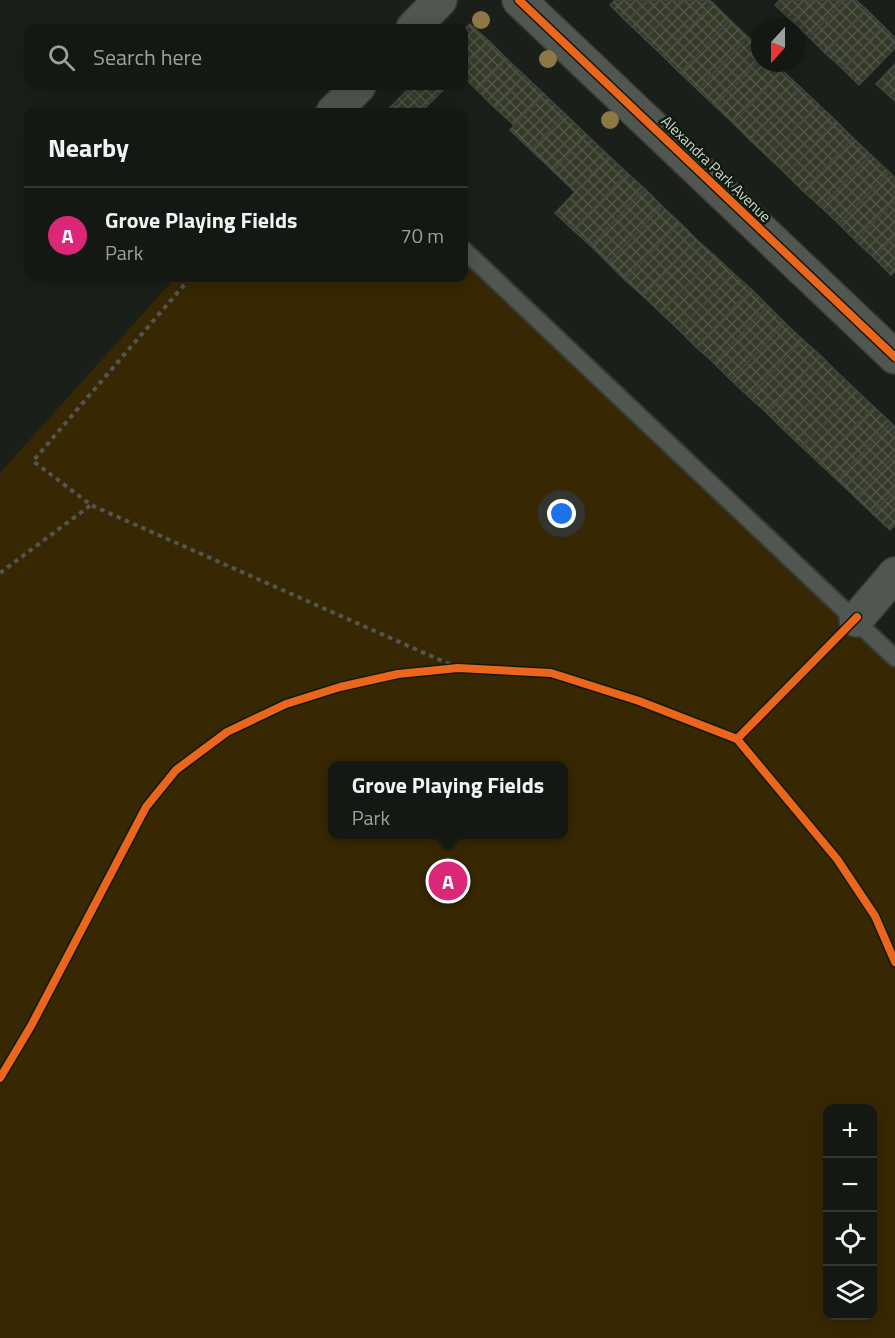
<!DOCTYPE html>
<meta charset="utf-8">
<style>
body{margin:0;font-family:"Titillium Web",sans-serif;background:#1d211c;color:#f1f3f6}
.controls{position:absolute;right:18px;bottom:18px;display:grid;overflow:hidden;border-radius:12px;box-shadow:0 3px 15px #0003}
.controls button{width:54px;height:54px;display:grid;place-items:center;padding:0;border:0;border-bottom:2px solid #333733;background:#141813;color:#f1f3f6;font:30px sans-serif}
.compass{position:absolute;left:751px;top:18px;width:54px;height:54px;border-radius:50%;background:#141813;box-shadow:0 3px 15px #0003;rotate:201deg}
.you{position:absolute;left:562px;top:514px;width:21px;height:21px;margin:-15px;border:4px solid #fff;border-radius:50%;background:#1a73e8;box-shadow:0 0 0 9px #1a73e833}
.badge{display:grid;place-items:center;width:39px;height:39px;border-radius:50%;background:#db2777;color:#fff;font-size:20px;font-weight:700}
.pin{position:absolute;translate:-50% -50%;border:3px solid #fff;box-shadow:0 2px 6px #0006}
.popup{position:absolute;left:328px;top:761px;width:240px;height:78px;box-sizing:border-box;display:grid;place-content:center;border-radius:12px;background:#141813;filter:drop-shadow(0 2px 4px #0005);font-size:20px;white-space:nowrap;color:#9da0a0}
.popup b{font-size:22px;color:#f1f3f6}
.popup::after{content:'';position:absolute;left:50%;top:100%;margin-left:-12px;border:12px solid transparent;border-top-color:#141813}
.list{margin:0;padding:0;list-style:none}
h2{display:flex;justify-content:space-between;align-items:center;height:78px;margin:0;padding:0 24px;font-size:26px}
h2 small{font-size:20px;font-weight:400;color:#9da0a0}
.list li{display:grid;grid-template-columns:39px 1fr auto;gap:18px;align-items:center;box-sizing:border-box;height:96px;padding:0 24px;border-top:2px solid #333733}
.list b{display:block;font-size:22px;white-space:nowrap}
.list p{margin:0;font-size:20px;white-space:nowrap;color:#9da0a0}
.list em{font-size:20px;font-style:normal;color:#9da0a0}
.icon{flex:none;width:33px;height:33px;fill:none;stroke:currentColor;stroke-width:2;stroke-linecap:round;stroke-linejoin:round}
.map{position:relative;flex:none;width:895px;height:1338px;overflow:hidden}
.search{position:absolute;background:#141813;box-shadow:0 3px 15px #0003;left:24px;top:24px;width:444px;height:66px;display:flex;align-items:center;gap:15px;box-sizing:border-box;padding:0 21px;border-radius:12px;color:#9da0a0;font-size:22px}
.panel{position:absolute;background:#141813;box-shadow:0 3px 15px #0003;left:24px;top:108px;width:444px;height:174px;border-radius:12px}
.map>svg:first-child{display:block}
</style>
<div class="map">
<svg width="895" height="1338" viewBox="0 0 895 1338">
<defs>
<pattern id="building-cross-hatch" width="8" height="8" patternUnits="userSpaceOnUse" patternTransform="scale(1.5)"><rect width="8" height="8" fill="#353a29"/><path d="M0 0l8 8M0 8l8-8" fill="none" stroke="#515647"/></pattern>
</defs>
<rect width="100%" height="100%" fill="#1a2019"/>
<!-- green -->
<path fill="#372803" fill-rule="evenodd" d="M464,252l431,402v684h-895v-865l175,-195h289zM332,766h232v68h-232zM828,1108h44v208h-44z"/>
<!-- building -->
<g fill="url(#building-cross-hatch)" stroke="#434640" stroke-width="1.5">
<polygon points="615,0 649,0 627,22 610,5"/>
<polygon points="649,0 682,0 645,39 627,22"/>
<polygon points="682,0 709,0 713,3 663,56 645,39"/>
<polygon points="780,0 812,0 792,21 775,5"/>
<polygon points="812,0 844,0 809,37 792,21"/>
<polygon points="844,0 856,0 867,10 825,53 809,37"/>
<polygon points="713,3 730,20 680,73 663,56"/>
<polygon points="867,10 883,26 843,69 825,53"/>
<polygon points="730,20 748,37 698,90 680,73"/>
<polygon points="470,24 489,41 464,68 464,30"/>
<polygon points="883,26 895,38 895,48 859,85 843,69"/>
<polygon points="748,37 760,49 760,60 715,106 698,90"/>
<polygon points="489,41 507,59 477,90 464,77 464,68"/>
<polygon points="507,59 525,76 495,108 477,90"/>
<polygon points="760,60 760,63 775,63 783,71 733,123 715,106"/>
<polygon points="895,64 895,101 876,84"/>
<polygon points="783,71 801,88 750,140 733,123"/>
<polygon points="525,76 544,94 514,125 495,108"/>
<polygon points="411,86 447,86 426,107 407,90"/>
<polygon points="801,88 818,104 768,157 750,140"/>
<polygon points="407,90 426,107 421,112 386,112"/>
<polygon points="544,94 565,114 531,150 510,130"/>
<polygon points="818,104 836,121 786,174 768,157"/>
<polygon points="565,114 587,135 553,171 531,150"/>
<polygon points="836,121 853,138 803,191 786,174"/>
<polygon points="587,135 609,156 575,192 553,171"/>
<polygon points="853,138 871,155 821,207 803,191"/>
<polygon points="871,155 889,172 839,224 821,207"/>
<polygon points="609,156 627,173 573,230 555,213"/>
<polygon points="889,172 895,178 895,200 856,241 839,224"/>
<polygon points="627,173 645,189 591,246 573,230"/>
<polygon points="645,189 662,206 608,263 591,246"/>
<polygon points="895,200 895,236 874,258 856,241"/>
<polygon points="662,206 680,223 625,280 608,263"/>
<polygon points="680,223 697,240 643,296 625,280"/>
<polygon points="895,236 895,271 891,275 874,258"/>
<polygon points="697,240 715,256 661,313 643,296"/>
<polygon points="715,256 733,273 679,330 661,313"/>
<polygon points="733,273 751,289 696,347 679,330"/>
<polygon points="751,289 768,306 714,363 696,347"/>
<polygon points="768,306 785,323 731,380 714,363"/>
<polygon points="785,323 803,340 749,397 731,380"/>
<polygon points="803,340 821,356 767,413 749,397"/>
<polygon points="821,356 838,373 784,430 767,413"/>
<polygon points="838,373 856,390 802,447 784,430"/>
<polygon points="856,390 874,407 819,463 802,447"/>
<polygon points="874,407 891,423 837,480 819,463"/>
<polygon points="891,423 895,427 895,455 855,497 837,480"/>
<polygon points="895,455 895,490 873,514 855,497"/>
<polygon points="895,490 895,525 890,530 873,514"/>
</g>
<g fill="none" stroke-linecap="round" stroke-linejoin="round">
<defs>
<polyline id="service" points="464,250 895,658"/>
<g id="minor">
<polyline points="413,28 440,0"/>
<polyline points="333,112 359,86"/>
<polyline points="857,617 856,620 895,574"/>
</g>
<polyline id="tertiary" points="519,0 895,357"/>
</defs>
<!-- service casing -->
<use href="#service" stroke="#353b35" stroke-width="20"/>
<!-- minor casing -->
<use href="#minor" stroke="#353b35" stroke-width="36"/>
<!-- tertiary casing -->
<use href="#tertiary" stroke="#353b35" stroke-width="36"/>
<!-- path -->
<g stroke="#525652" stroke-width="4" stroke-dasharray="4.5 4.5" stroke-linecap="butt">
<polyline points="190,278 33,461 91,505 458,668"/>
<polyline points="0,573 91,505"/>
</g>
<!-- service -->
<use href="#service" stroke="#515650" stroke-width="16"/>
<!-- minor -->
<use href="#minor" stroke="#515650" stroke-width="33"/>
<!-- tertiary -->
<use href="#tertiary" stroke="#515650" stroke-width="33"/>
<defs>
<g id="cycleway">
<polyline points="519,0 895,357"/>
<polyline points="737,739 857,617"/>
<polyline points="0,1078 31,1026 146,807 176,770 227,732 286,704 340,687 398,674 458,668 551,673 639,701 737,739 837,859 875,916 895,962"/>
</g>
</defs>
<!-- cycleway casing -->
<use href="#cycleway" stroke="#0e1a0d" stroke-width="11"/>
<!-- cycleway -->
<use href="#cycleway" stroke="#eb651d" stroke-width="8"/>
</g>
<!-- trees -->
<g fill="#8b7846">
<circle cx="481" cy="20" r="9"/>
<circle cx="548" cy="59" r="9"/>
<circle cx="610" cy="120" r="9"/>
</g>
<g text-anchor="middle" stroke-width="5" stroke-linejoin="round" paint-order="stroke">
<!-- street labels -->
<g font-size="15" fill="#cfd8cf" stroke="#0e1a0d">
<text transform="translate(716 169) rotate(44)" y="5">Alexandra Park Avenue</text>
</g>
</g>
</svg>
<div class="controls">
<button>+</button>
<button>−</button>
<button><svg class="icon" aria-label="locate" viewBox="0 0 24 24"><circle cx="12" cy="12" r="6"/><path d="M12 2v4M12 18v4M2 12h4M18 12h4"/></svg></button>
<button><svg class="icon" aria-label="layers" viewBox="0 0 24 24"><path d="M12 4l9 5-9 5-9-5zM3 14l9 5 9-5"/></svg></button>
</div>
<svg class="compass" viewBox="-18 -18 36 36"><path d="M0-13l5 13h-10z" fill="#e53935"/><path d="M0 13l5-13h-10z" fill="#9da0a0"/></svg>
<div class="you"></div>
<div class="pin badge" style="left:448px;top:881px">A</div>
<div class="popup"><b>Grove Playing Fields</b>Park</div>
<div class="search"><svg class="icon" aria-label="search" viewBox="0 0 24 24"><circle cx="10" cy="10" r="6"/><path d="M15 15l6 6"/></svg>Search here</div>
<section class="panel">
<h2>Nearby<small></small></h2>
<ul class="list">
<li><span class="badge">A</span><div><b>Grove Playing Fields</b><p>Park</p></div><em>70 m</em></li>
</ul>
</section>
</div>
